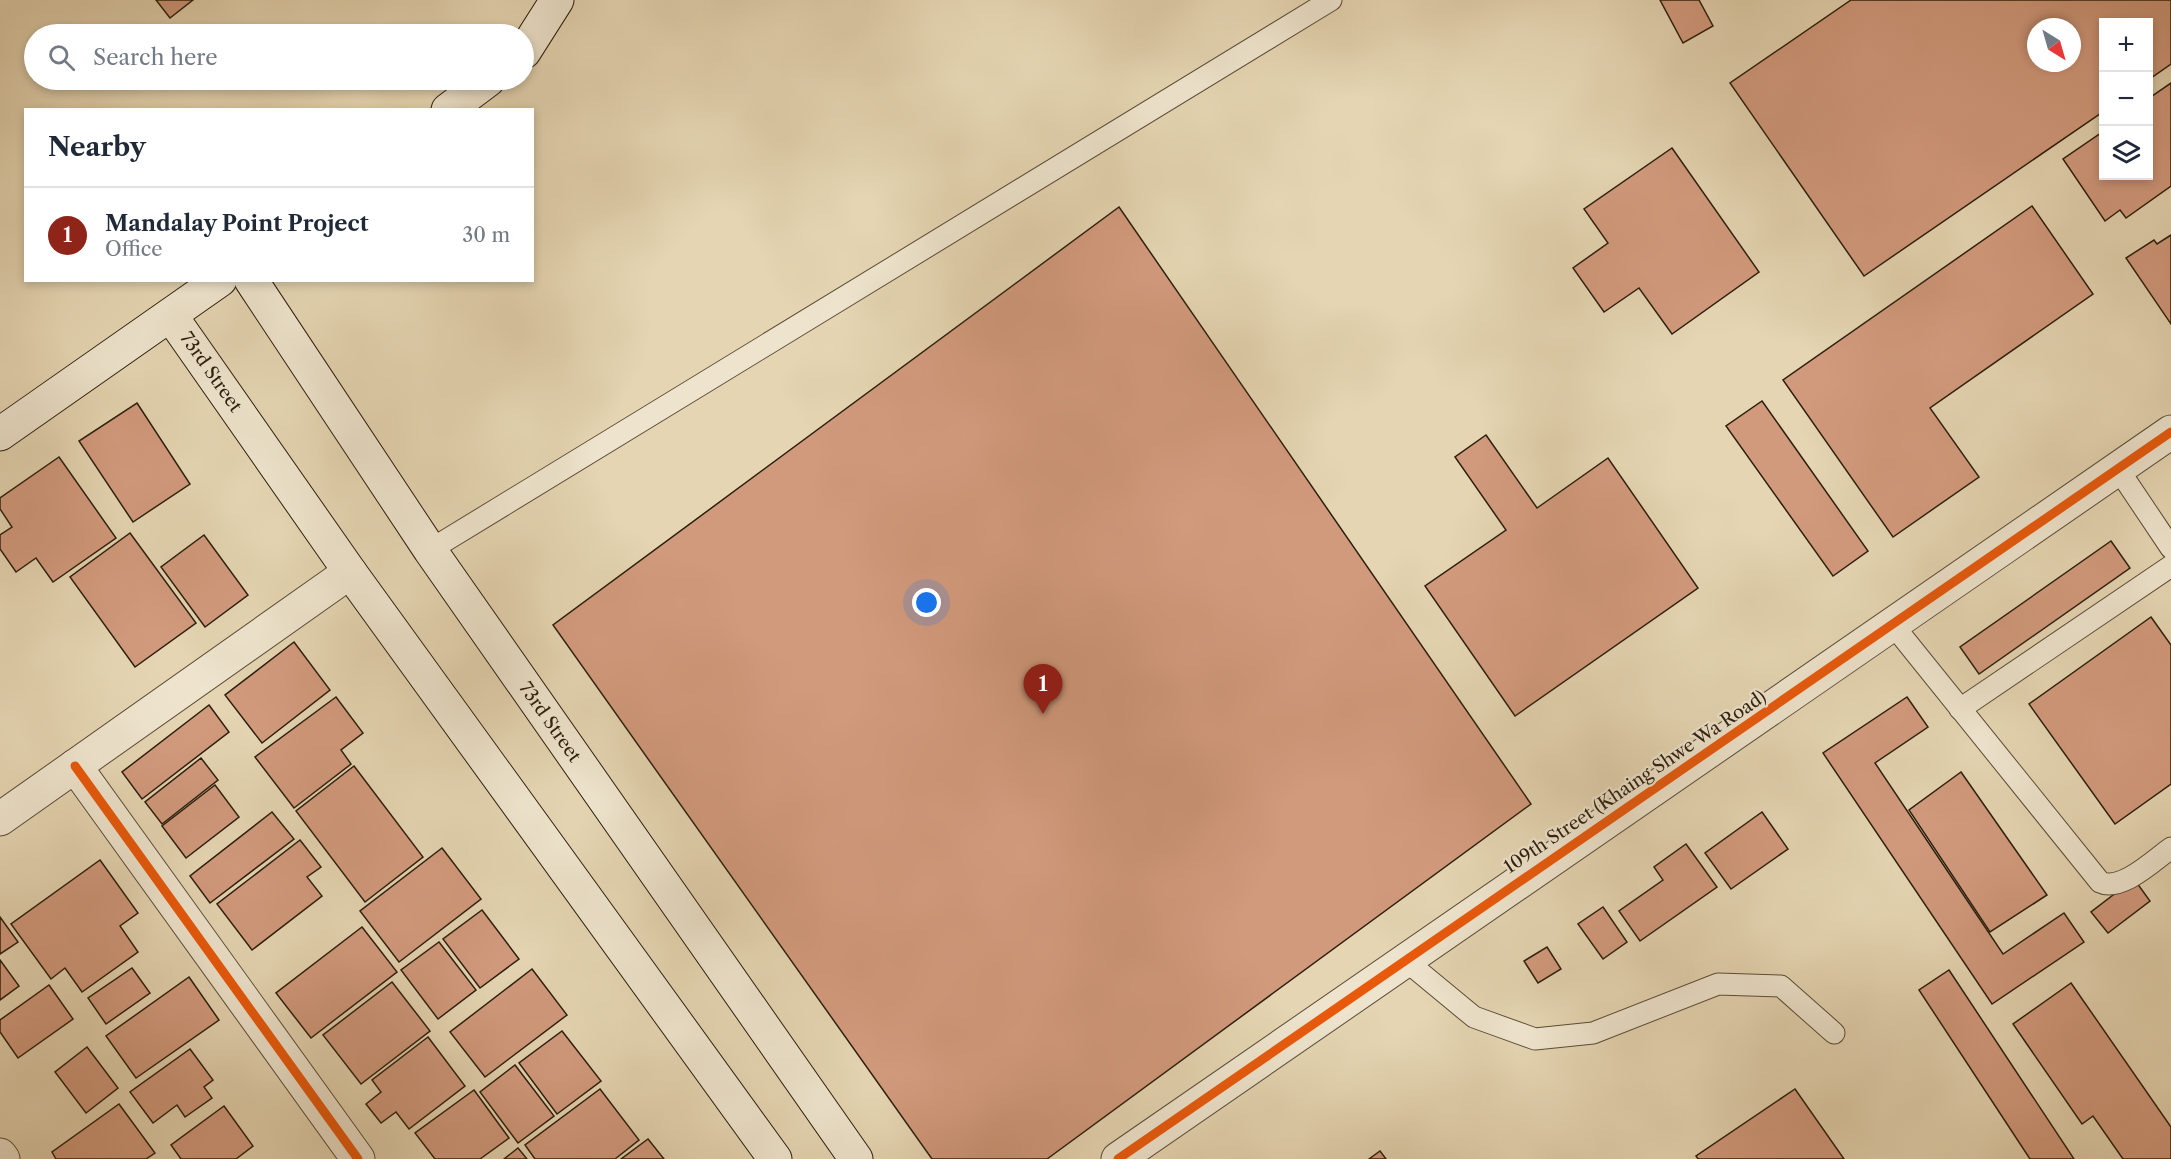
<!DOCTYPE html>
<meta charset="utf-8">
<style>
body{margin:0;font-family:"Libre Caslon Text",serif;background:#f2f2f3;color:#1f2937}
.controls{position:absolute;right:18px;top:18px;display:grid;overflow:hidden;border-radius:0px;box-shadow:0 3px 9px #0003}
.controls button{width:54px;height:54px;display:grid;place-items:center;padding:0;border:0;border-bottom:2px solid #e0e1e3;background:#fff;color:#1f2937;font:30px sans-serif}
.compass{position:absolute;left:2027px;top:18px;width:54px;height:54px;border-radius:50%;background:#fff;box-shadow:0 3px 9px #0003;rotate:143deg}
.you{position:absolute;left:927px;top:603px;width:21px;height:21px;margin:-15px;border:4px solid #fff;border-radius:50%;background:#1a73e8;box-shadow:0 0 0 9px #1a73e833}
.badge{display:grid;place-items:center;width:39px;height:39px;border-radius:50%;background:#8f2418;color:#fff;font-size:20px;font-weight:700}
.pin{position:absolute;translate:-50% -50px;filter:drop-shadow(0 2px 3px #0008)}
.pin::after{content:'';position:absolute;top:32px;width:21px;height:18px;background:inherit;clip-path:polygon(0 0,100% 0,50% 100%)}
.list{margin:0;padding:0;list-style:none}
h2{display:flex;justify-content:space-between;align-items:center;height:78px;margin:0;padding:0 24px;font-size:26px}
h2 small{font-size:20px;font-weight:400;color:#747a83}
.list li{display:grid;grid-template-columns:39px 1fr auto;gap:18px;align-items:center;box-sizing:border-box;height:96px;padding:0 24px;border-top:2px solid #e0e1e3}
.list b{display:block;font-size:22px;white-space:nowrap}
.list p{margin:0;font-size:20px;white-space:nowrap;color:#747a83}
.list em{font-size:20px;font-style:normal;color:#747a83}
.icon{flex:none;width:33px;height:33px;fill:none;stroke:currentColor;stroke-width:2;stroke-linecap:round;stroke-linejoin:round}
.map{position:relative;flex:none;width:2171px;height:1159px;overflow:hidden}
.search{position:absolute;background:#fff;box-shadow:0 3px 9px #0003;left:24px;top:24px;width:510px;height:66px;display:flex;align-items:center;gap:15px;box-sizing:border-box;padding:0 21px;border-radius:33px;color:#747a83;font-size:22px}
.panel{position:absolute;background:#fff;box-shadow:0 3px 9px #0003;left:24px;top:108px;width:510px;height:174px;border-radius:0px}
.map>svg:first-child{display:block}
</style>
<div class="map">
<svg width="2171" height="1159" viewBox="0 0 2171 1159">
<rect width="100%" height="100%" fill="#e5d5b2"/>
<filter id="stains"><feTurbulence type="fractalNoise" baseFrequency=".00333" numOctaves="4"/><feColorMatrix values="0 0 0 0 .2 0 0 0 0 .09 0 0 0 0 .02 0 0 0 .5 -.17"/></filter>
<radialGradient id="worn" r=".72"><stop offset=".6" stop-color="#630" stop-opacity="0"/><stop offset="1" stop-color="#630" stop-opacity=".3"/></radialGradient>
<!-- building -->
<g fill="#d29a7d" stroke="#2d1f0e" stroke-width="1.5" fill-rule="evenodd">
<polygon points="156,0 193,0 170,18"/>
<polygon points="1660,0 1699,0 1713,26 1683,43"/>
<path d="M1851,0h320v64l-23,16v-58h-44v89l-240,165 -134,-193zM2036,27h36v36h-36z"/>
<polygon points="2171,83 2171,186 2126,218 2120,210 2105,221 2063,159 2104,131 2104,176 2148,176 2148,99"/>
<polygon points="1672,148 1759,272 1672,334 1639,288 1604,312 1573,268 1608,243 1584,209"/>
<polygon points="2032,206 2093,294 1930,408 1979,477 1893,537 1783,380"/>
<polygon points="1119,207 1531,804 1047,1159 932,1159 553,625"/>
<polygon points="2171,235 2171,324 2126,258 2154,240 2157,244"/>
<polygon points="1762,401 1868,551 1833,576 1726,426"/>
<polygon points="137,403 190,484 133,522 79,441"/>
<polygon points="1486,435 1537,508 1608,458 1698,588 1515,716 1425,586 1506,530 1455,457"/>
<polygon points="59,457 116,538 53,582 36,558 16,572 0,549 0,535 12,527 0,509 0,498"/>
<polygon points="130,533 196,623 135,667 70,577"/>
<polygon points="204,535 248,595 205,627 161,567"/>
<polygon points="2111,541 2130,568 1979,674 1960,647"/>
<polygon points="2151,617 2171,645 2171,784 2115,824 2029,704"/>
<polygon points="294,642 330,690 262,743 225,695"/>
<polygon points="336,697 363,733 341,750 351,764 294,808 255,757"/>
<polygon points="1907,697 1928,727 1875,763 2003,954 2064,913 2084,942 1992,1004 1823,753"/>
<polygon points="209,705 229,732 142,799 122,772"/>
<polygon points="201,758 218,780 162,824 145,802"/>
<polygon points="354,766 423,857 365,902 296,811"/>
<polygon points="1961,772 2047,895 1990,932 1909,810"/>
<polygon points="215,785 239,817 186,858 162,826"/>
<polygon points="272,812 294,839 210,903 190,876"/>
<polygon points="1762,812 1788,849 1731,889 1705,853"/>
<polygon points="300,840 321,867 307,877 322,896 252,950 217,904"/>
<polygon points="1686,844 1717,887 1640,941 1619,911 1663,880 1654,867"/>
<polygon points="442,848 481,899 399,962 360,911"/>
<polygon points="100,860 138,913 120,926 138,952 82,992 65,968 51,979 11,924"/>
<polygon points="2134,879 2150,901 2108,933 2091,912"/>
<polygon points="1603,907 1627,942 1603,959 1578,924"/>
<polygon points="482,910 519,959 480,988 443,939"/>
<polygon points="0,917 18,942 0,954"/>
<polygon points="362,927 397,972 311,1038 276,993"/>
<polygon points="439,942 476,990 438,1019 401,970"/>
<polygon points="1547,947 1561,969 1538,983 1524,961"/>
<polygon points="0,960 19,986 0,1000"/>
<polygon points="132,968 150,993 106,1024 88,998"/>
<polygon points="532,969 567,1015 485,1077 450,1032"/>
<polygon points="1949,970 2074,1159 2030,1159 1919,990"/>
<polygon points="189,977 219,1020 136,1078 106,1036"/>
<polygon points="392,982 430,1031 361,1084 323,1035"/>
<polygon points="2071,983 2171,1127 2171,1159 2123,1159 2093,1116 2082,1124 2013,1024"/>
<polygon points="49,985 73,1019 18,1058 0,1032 0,1020"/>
<polygon points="562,1031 601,1081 557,1114 519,1063"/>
<polygon points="428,1037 465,1086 409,1129 396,1112 381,1123 366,1104 381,1092 372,1080"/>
<polygon points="87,1047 118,1088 86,1113 55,1072"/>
<polygon points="190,1049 213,1080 204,1087 212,1098 185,1117 177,1105 153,1123 130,1092"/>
<polygon points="515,1065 554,1116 518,1143 480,1092"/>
<polygon points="600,1089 639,1140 615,1159 535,1159 525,1145"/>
<polygon points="1795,1089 1844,1159 1698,1159 1696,1156"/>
<polygon points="474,1090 509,1138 480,1159 435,1159 415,1133"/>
<polygon points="119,1104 155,1153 146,1159 56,1159 52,1152"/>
<polygon points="224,1106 253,1146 236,1159 181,1159 171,1145"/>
<polygon points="648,1139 664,1159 621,1159"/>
<polygon points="518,1148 527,1159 504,1159"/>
<polygon points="1380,1151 1386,1159 1369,1159"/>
</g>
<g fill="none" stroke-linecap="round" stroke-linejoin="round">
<defs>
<g id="lane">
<polyline points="2118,469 2171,548"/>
<polyline points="430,550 1331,0"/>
<path d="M1893,625l207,257c21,10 53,-21 71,-34"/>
<polyline points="1960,709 2171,566"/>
<polyline points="1405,960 1474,1017 1535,1039 1593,1033 1718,984 1781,986 1834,1033"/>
</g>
<g id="street">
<polyline points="75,766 358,1159"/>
<polyline points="0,819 350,572"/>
<polyline points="0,1155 3,1159"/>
<polyline points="1118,1159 2171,432"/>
</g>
<g id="secondary">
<polyline points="524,52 557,0"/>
<polyline points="448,110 488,80"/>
<polyline points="251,280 430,550 856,1159"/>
<polyline points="171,316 350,572 775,1159"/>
<polyline points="0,434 220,280"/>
</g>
</defs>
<!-- lane casing -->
<use href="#lane" stroke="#5b4c37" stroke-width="23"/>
<!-- street casing -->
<use href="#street" stroke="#5b4c37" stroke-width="35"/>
<!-- secondary casing -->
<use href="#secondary" stroke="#2d1f0e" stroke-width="35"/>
<!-- lane -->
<use href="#lane" stroke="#eee4cd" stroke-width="21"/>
<!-- street -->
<use href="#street" stroke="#eee4cd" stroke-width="33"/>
<!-- secondary -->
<use href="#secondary" stroke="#eee4cd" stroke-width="33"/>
<defs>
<g id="cycleway">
<polyline points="75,766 358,1159"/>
<polyline points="1118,1159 2171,432"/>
</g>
</defs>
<!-- cycleway casing -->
<use href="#cycleway" stroke="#eee4cd" stroke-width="13"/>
<!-- cycleway -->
<use href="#cycleway" stroke="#e8590c" stroke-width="9"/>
</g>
<g text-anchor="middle" stroke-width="4.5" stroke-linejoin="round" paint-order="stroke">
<!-- street labels -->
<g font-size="18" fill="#2d1f0e" stroke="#eee4cd">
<text transform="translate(211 372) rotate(55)" y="6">73rd Street</text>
<text transform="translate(550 722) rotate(55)" y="6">73rd Street</text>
<text transform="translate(1635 782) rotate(-34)" y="6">109th Street (Khaing Shwe Wa Road)</text>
</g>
</g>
<rect width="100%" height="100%" filter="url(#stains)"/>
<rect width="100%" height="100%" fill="url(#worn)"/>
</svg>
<div class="controls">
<button>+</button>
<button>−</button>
<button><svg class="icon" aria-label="layers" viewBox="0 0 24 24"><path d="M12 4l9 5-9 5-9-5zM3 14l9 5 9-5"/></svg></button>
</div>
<svg class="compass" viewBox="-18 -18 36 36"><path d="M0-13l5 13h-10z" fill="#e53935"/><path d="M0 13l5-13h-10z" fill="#747a83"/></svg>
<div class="you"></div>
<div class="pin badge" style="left:1043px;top:714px">1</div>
<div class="search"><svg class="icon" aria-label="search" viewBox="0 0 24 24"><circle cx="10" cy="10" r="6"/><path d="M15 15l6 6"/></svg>Search here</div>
<section class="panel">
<h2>Nearby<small></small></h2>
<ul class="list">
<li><span class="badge">1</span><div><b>Mandalay Point Project</b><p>Office</p></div><em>30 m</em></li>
</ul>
</section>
</div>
